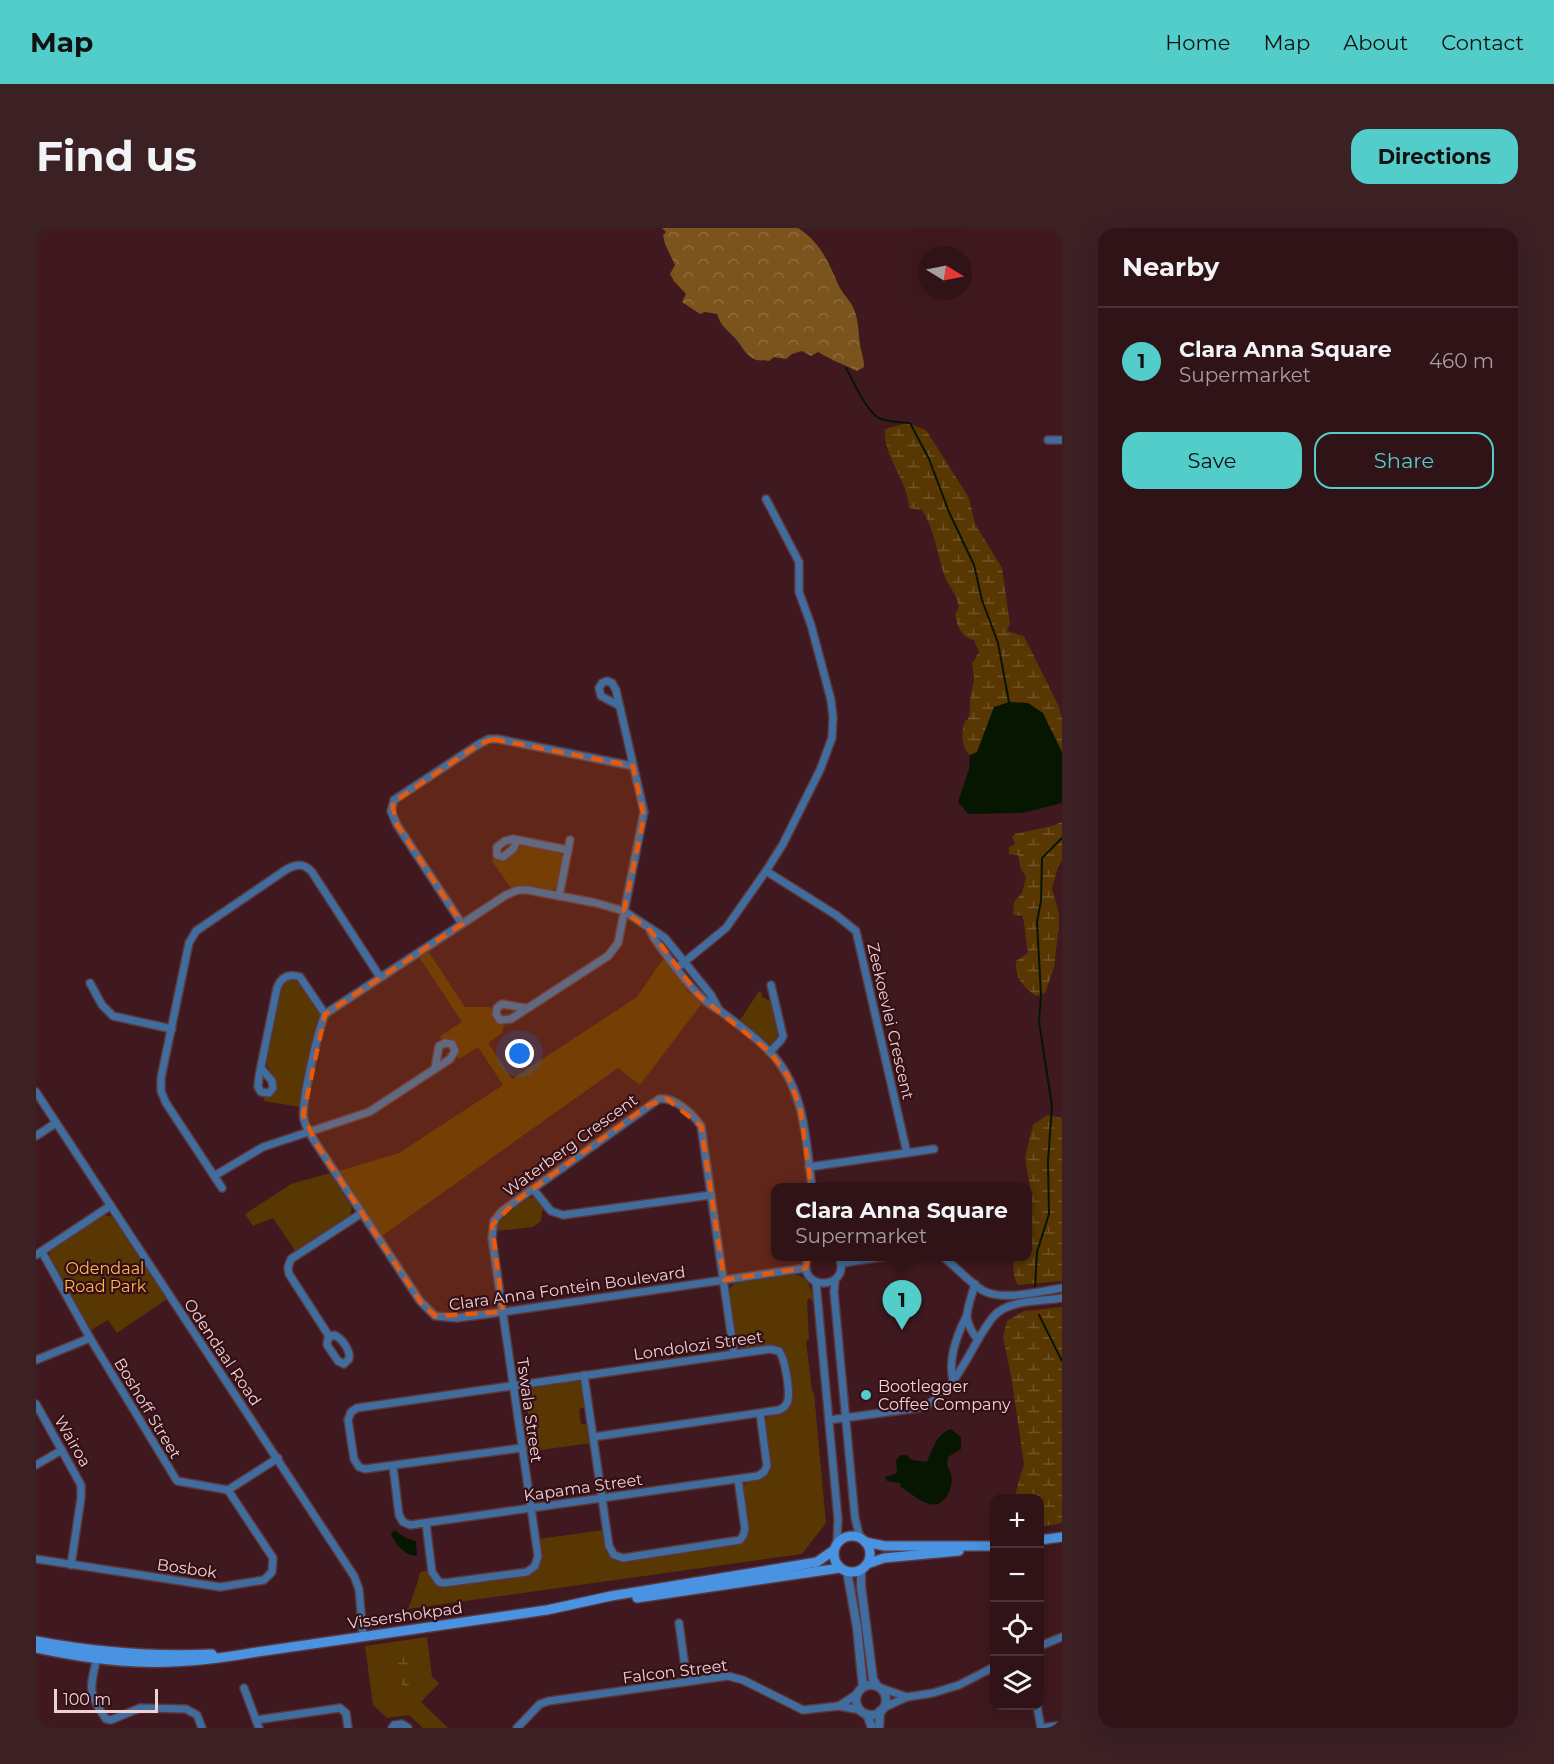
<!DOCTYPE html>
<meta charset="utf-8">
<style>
body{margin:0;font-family:Montserrat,sans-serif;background:#3b2024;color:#f1f3f6}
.controls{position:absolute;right:18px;bottom:18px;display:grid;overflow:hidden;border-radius:12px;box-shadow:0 6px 24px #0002}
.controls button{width:54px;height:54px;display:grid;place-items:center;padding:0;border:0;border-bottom:2px solid #4a3236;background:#2f1317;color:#f1f3f6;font:30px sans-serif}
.compass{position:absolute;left:882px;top:18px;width:54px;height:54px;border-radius:50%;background:#2f1317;box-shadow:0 6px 24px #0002;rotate:100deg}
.scale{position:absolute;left:18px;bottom:15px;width:104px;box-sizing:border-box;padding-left:6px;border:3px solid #edd2d4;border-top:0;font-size:16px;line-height:21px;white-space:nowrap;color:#edd2d4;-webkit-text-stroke:4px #340f16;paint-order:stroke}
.you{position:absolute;left:484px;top:826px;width:21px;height:21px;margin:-15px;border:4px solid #fff;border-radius:50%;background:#1a73e8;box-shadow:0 0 0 9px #1a73e833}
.badge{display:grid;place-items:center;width:39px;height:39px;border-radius:50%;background:#53cdc9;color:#111;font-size:20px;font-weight:700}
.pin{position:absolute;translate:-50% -50px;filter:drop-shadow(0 2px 3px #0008)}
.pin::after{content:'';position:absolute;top:32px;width:21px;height:18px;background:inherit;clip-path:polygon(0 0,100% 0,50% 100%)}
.popup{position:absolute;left:735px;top:955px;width:261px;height:78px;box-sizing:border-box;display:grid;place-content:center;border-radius:12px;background:#2f1317;filter:drop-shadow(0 2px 4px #0005);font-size:20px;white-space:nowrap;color:#a79ea1}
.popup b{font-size:22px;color:#f1f3f6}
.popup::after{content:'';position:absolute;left:50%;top:100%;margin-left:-12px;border:12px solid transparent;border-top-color:#2f1317}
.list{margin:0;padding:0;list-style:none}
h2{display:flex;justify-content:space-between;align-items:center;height:78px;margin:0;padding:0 24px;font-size:26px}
h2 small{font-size:20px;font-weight:400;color:#a79ea1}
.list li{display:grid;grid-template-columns:39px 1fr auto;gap:18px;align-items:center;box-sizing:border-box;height:108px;padding:0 24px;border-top:2px solid #4a3236}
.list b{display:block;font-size:22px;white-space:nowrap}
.list p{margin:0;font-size:20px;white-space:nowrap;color:#a79ea1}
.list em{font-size:20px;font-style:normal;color:#a79ea1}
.actions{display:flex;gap:12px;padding:18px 24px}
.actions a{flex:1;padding:14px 0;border:2px solid #53cdc9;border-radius:18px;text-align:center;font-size:21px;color:#53cdc9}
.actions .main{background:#53cdc9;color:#111}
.icon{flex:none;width:33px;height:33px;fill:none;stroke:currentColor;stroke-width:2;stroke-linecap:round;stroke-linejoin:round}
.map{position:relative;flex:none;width:1026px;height:1500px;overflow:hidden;border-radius:18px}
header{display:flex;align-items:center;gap:36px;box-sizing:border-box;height:84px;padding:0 30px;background:#53cdc9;color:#111}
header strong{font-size:28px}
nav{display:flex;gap:33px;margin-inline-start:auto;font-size:21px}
.intro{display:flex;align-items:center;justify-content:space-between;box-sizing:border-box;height:144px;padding:0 36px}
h1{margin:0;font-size:42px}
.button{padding:15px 27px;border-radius:18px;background:#53cdc9;color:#111;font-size:21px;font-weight:700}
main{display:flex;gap:36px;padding:0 36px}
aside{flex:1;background:#2f1317;border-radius:18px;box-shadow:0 6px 24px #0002}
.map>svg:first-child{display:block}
</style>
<header>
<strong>Map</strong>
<nav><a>Home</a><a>Map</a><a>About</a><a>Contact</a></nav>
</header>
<div class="intro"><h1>Find us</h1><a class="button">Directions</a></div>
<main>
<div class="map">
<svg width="1026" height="1500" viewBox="0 0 1026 1500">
<defs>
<pattern id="forest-crowns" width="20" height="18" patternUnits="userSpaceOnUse" patternTransform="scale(1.5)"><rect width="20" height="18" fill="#7b541d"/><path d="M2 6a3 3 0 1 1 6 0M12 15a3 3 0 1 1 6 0" fill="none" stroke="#8e6c3d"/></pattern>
<pattern id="wetland-marsh" width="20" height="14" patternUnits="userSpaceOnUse" patternTransform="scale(1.5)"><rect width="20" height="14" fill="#583703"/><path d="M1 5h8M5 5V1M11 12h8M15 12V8" fill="none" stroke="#705327"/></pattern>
</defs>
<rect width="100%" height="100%" fill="#3f191f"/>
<!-- green -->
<g fill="#583703">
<path d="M485,616l37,8c3,2 4,2 5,7 0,7 -3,28 -10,31 -10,3 -26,-8 -42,-2l-20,-28 4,-2c14,6 17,-8 26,-14z"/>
<polygon points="392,723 429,779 455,779 459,792 468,797 466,805 452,815 476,851 601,769 629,728 645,749 646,755 653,765 667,774 604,857 582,840 346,1008 303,943 363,925 467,857 442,819 423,831 415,813 406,812 404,808 426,794 383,729"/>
<polygon points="254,750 262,752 266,756 284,786 264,879 228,873 227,868 233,868 240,858 239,852 229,834 245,759 249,752"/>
<path d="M723,763l2,1 1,5 10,5c3,14 12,33 -1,43l-32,-23z"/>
<polygon points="294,945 316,978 314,989 260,1024 237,990 217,998 209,986 255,956"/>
<path d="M493,969l8,2 6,9 -2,13 -8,6 -38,4c2,-16 20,-27 34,-34z"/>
<polygon points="68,987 74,988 79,991 131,1071 81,1105 72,1092 55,1102 13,1029 14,1024 18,1020"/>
<path d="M757,1046c15,2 19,15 21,28l-5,-4 -2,3 2,39 -3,1 6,50 2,2 12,130 -24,31 -394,55 9,-25 3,-12 9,-2 4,11 10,5 89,-13c12,-9 8,-21 6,-34l66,-9c2,14 1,29 19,31l112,-16c24,-9 6,-41 8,-59 8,-10 20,-5 26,-17l-4,-49c6,-8 18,-4 24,-12 6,-9 -1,-57 -11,-61 -13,-6 -30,8 -41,-2l-8,-56 6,-6z"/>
<polygon points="539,1152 546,1155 550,1179 543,1181 545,1196 553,1196 555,1215 490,1224 485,1188 492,1186 490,1171 482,1172 483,1162 487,1159"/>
<polygon points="391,1409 396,1449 403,1455 385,1474 412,1500 387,1500 373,1487 351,1490 337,1477 329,1418"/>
</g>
<!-- forest -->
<path fill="url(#forest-crowns)" d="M626,0h136c22,14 30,33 40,56 3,8 11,15 15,23 6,13 5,24 7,37 1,8 4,14 4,23l-7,4c-14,-7 -26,-11 -39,-19l-7,4 -9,-5 -10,3 -6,5 -12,-2 -5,4c-6,-2 -9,1 -15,-2 -9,-4 -13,-15 -20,-22 -8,-8 -13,-11 -17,-23l-12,-2 -5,2 -18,-12 4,-8 -12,-13 -4,-7 5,-9 -10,-21 -2,-9 3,-3z"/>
<!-- wetland -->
<g fill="url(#wetland-marsh)">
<path d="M871,195l19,7 43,68 6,26 27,44 8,56 -3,7 17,5 35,71 3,12v33l-68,-45 -17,45 -7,3c-8,-7 -9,-20 -6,-31 3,-8 2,0 5,-8 1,-4 1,-10 1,-14 1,-17 7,-19 2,-38l7,-12 -5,-12c-13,-3 -17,-14 -19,-26l4,-7c-2,-12 -9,-19 -14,-30 -8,-22 -10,-47 -23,-67l-13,-2c-1,-28 -26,-51 -24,-79z"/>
<path d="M1026,594v38l-4,7 -6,22 7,24v12l-5,43 -9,25 -9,3c-13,-9 -21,-18 -20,-35l12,-8 -5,-37 -10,-1 1,-13 8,-9 4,-16 -5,-8 -3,-14 -9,-1v-7l5,-2 1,-3 -3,-5 3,-3 37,-8z"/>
<path d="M1011,887l15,3v163l-44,4c-5,-8 -6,-20 -3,-28l13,-1v-44l4,-14 -7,-40 8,-33z"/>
<polygon points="1026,1079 1026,1295 1004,1299 1004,1270 978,1270 988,1236 976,1153 967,1109 971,1093 988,1083"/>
<path d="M363,1417h4l6,5c-2,17 -4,32 5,47l-7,4c-5,-10 -13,-45 -8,-56z"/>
</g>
<!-- water -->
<g fill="#071600">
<polygon points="973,474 992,475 1007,485 1026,524 1026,575 986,585 932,586 922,574 933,541 934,527 941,524 958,479"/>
<path d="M915,1201l10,8v12l-13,8 -1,8c5,10 7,15 2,27 -12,26 -32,5 -48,-5l-1,-4 -13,-2 -2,-4 12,-4 -1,-13 5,-5h5l6,5 15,2c5,-12 10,-29 24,-33z"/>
<path d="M358,1302l12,8 10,3 1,15c-12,0 -20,-11 -26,-21z"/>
</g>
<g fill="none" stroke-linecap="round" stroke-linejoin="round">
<!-- stream -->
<g stroke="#071600" stroke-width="2">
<path d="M810,140c7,12 21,46 35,51 9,3 19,3 29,4l19,36 20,53 25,53 8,35 16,43 11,59"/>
<polyline points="999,1059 1001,1024 1013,986 1012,933 1016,878 1003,794 1005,767 1001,694 1005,673 1006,630 1026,610"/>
<polyline points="1003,1087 1026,1133"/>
</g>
<defs>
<g id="minor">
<polyline points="1012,212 1026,212"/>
<polyline points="481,612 477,621 467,629 461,627 461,619 469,613 477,611 532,622"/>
<polyline points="730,643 800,687 820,703 871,925"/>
<polyline points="523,668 534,612"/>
<polyline points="426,696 361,597 355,583 358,572 443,516 453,511 462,511 597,538"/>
<path d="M614,702l4,8c16,22 42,61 65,72 17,13 36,26 51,42 35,36 36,88 42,136"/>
<polyline points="641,740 690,700 730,643 747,616 784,542 796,510 797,489 795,472 775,397 763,364 763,334 730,271"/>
<polyline points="54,755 66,777 77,788 136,801"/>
<polyline points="490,780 466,776 461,780 460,786 464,792 475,791 572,728 582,715 608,584 580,462 576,455 571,453 566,455 563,460 565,468 582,477"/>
<path d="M683,782l-8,-15 -46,-57 -41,-27 -28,-8 -68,-13h-10l-12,5 -181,119c-7,17 -25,91 -21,106 2,9 8,17 13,25l103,156 15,15 22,2 46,-6 303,-44"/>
<polyline points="734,824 745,812 747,808 735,757"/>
<path d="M225,840l11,13 1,7 -4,5 -8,-1 -3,-5 1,-11 18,-88c4,-11 12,-15 23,-11l25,37"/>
<polyline points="0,864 318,1348 323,1361 327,1408"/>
<polyline points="0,908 20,895"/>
<polyline points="773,939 898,921"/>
<polyline points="178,948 227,919 333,884 414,831 419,823 416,816 409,815 403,818 399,840"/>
<path d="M186,960l-56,-85 -5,-12v-13l28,-135 7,-12 91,-62c10,-5 17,-6 25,3l68,105"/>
<polyline points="497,961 515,983 527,987 675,967"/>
<polyline points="6,1024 54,1110 141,1253 192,1262 242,1230"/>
<polyline points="0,1027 74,978"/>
<path d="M772,1028c-14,36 45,36 31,0"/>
<path d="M906,1028c14,11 26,25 40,34 20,12 58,1 80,-2"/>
<polyline points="806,1035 853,1028"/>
<polyline points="799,1052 798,1064 819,1290 824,1310"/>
<polyline points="780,1054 802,1291 801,1316"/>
<path d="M939,1056c-7,26 -15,33 3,56"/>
<path d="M298,1107c8,3 17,16 15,24l-5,5 -6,-3 -11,-16 1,-7z"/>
<polyline points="293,1108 253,1046 252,1039 255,1031 326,985"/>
<polyline points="0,1132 54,1110"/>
<polyline points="548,1147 573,1318 578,1327 587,1330 704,1312 707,1308 709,1301 702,1251"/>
<path d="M917,1152c-5,-20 4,-45 13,-63"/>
<polyline points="0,1176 45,1257 45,1270 35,1337"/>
<path d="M793,1192l89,-12c31,-8 48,-49 64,-75 6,-9 11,-19 21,-24 16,-9 41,-8 59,-11"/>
<path d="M485,1220l-156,21 -6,-2 -5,-8 -6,-39 3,-8 6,-4 413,-59 9,2c6,7 11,39 9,49 -1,5 -4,8 -9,10l-186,27"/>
<polyline points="0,1237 26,1222"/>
<polyline points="357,1238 363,1287 367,1294 374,1297 722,1248 728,1244 731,1238 724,1185"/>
<path d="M390,1295l6,49 7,10 5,1 83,-11 8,-6 3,-10 -46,-318 2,-17 8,-10 157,-112c16,-2 34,15 42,27l33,228"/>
<polyline points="0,1331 184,1359 228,1352 236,1344 237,1330 192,1262"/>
<polyline points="643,1395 651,1454"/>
<polyline points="1004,1418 1026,1409"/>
<path d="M61,1429c-7,31 -10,36 9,62l5,1 29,-12 46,1 11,6 5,13"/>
<polyline points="208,1460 223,1500"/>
<polyline points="845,1460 871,1469"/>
<polyline points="803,1478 821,1466"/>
<polyline points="1001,1478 1005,1500"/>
<polyline points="847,1480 871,1469 897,1465 923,1457 958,1439"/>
<polyline points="220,1492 304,1480 310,1485 312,1500"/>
<polyline points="356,1500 358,1497 366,1496 372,1500"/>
<polyline points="481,1500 504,1476 513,1473 692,1448 707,1452 767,1482 803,1478 824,1482"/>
<polyline points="1006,1500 1026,1497"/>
</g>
<g id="tertiary">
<polyline points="825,1341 825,1358 837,1451 841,1458"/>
<polyline points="811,1343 821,1399 827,1459"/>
<circle cx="835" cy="1472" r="15"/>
<polyline points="831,1486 836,1500"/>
<polyline points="843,1500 844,1483"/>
</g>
<g id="secondary">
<circle cx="816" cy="1326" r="18"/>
<polyline points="1004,1312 1026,1309"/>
<polyline points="829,1314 849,1318 958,1318"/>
<polyline points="831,1336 848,1330 923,1323"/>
<polyline points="601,1370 804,1340"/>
<path d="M0,1413c59,11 116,16 176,13"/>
<path d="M0,1420c82,18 138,19 221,4l290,-42 64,-14 206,-34 17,-12"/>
</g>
</defs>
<!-- minor casing -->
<use href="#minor" stroke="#5b373c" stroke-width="10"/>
<!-- tertiary casing -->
<use href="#tertiary" stroke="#5b373c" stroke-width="11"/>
<!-- secondary casing -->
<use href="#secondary" stroke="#5b373c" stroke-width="12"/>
<!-- minor -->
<use href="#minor" stroke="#406d9e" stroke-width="7"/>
<!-- tertiary -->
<use href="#tertiary" stroke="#406d9e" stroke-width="8"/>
<!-- secondary -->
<use href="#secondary" stroke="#4993e2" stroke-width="9"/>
</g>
<!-- marked area -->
<path fill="#e8590c" fill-opacity="0.2" stroke="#e8590c" stroke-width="4.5" stroke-dasharray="12 8" stroke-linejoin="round" d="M457,511l140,27 11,51 -20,94 26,19 48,65 72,57 18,24 12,31 20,141 -11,7 -3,13 -82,12 -23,-154 -34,-27 -18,6 -133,96 -24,24 11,87 -68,4 -14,-13 -104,-158 -14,-30 22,-101 137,-90 -65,-99 -5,-22 87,-59z"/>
<!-- markers -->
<circle fill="#53cdc9" stroke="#340f16" stroke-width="2" cx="830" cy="1167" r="6"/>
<g text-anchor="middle" stroke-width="4.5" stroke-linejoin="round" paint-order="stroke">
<!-- street labels -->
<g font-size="16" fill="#edd2d4" stroke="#340f16">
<text transform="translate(855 793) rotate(77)" y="6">Zeekoevlei Crescent</text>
<text transform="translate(534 917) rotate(-36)" y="6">Waterberg Crescent</text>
<text transform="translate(531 1060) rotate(-8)" y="6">Clara Anna Fontein Boulevard</text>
<text transform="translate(662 1117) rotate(-8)" y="6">Londolozi Street</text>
<text transform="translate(187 1124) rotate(56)" y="6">Odendaal Road</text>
<text transform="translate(112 1180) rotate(59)" y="6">Boshoff Street</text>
<text transform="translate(494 1182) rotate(82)" y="6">Tswala Street</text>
<text transform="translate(37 1213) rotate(60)" y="6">Wairoa</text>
<text transform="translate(547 1259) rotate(-8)" y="6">Kapama Street</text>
<text transform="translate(151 1340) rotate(8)" y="6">Bosbok</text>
<text transform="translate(369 1387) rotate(-8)" y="6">Vissershokpad</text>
<text transform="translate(639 1443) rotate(-7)" y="6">Falcon Street</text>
</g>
<!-- park labels -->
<g font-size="16" fill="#feb654" stroke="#340f16">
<text x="69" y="1046">Odendaal<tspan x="69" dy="18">Road Park</tspan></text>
</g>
<!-- poi labels -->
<g font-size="16" fill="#edd2d4" stroke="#340f16" text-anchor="start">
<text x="842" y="1164">Bootlegger<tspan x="842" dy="18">Coffee Company</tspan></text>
</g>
</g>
</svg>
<div class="controls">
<button>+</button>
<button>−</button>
<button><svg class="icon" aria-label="locate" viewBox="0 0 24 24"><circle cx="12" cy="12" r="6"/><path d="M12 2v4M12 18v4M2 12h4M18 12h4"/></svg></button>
<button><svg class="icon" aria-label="layers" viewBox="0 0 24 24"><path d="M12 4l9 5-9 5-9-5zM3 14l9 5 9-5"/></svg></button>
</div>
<svg class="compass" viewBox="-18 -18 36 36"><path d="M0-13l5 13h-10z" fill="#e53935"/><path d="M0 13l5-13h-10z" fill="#a79ea1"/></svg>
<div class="scale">100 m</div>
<div class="you"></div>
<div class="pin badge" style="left:866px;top:1102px">1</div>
<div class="popup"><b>Clara Anna Square</b>Supermarket</div>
</div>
<aside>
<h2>Nearby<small></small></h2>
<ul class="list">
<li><span class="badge">1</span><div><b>Clara Anna Square</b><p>Supermarket</p></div><em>460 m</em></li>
</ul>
<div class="actions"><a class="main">Save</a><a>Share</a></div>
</aside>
</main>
